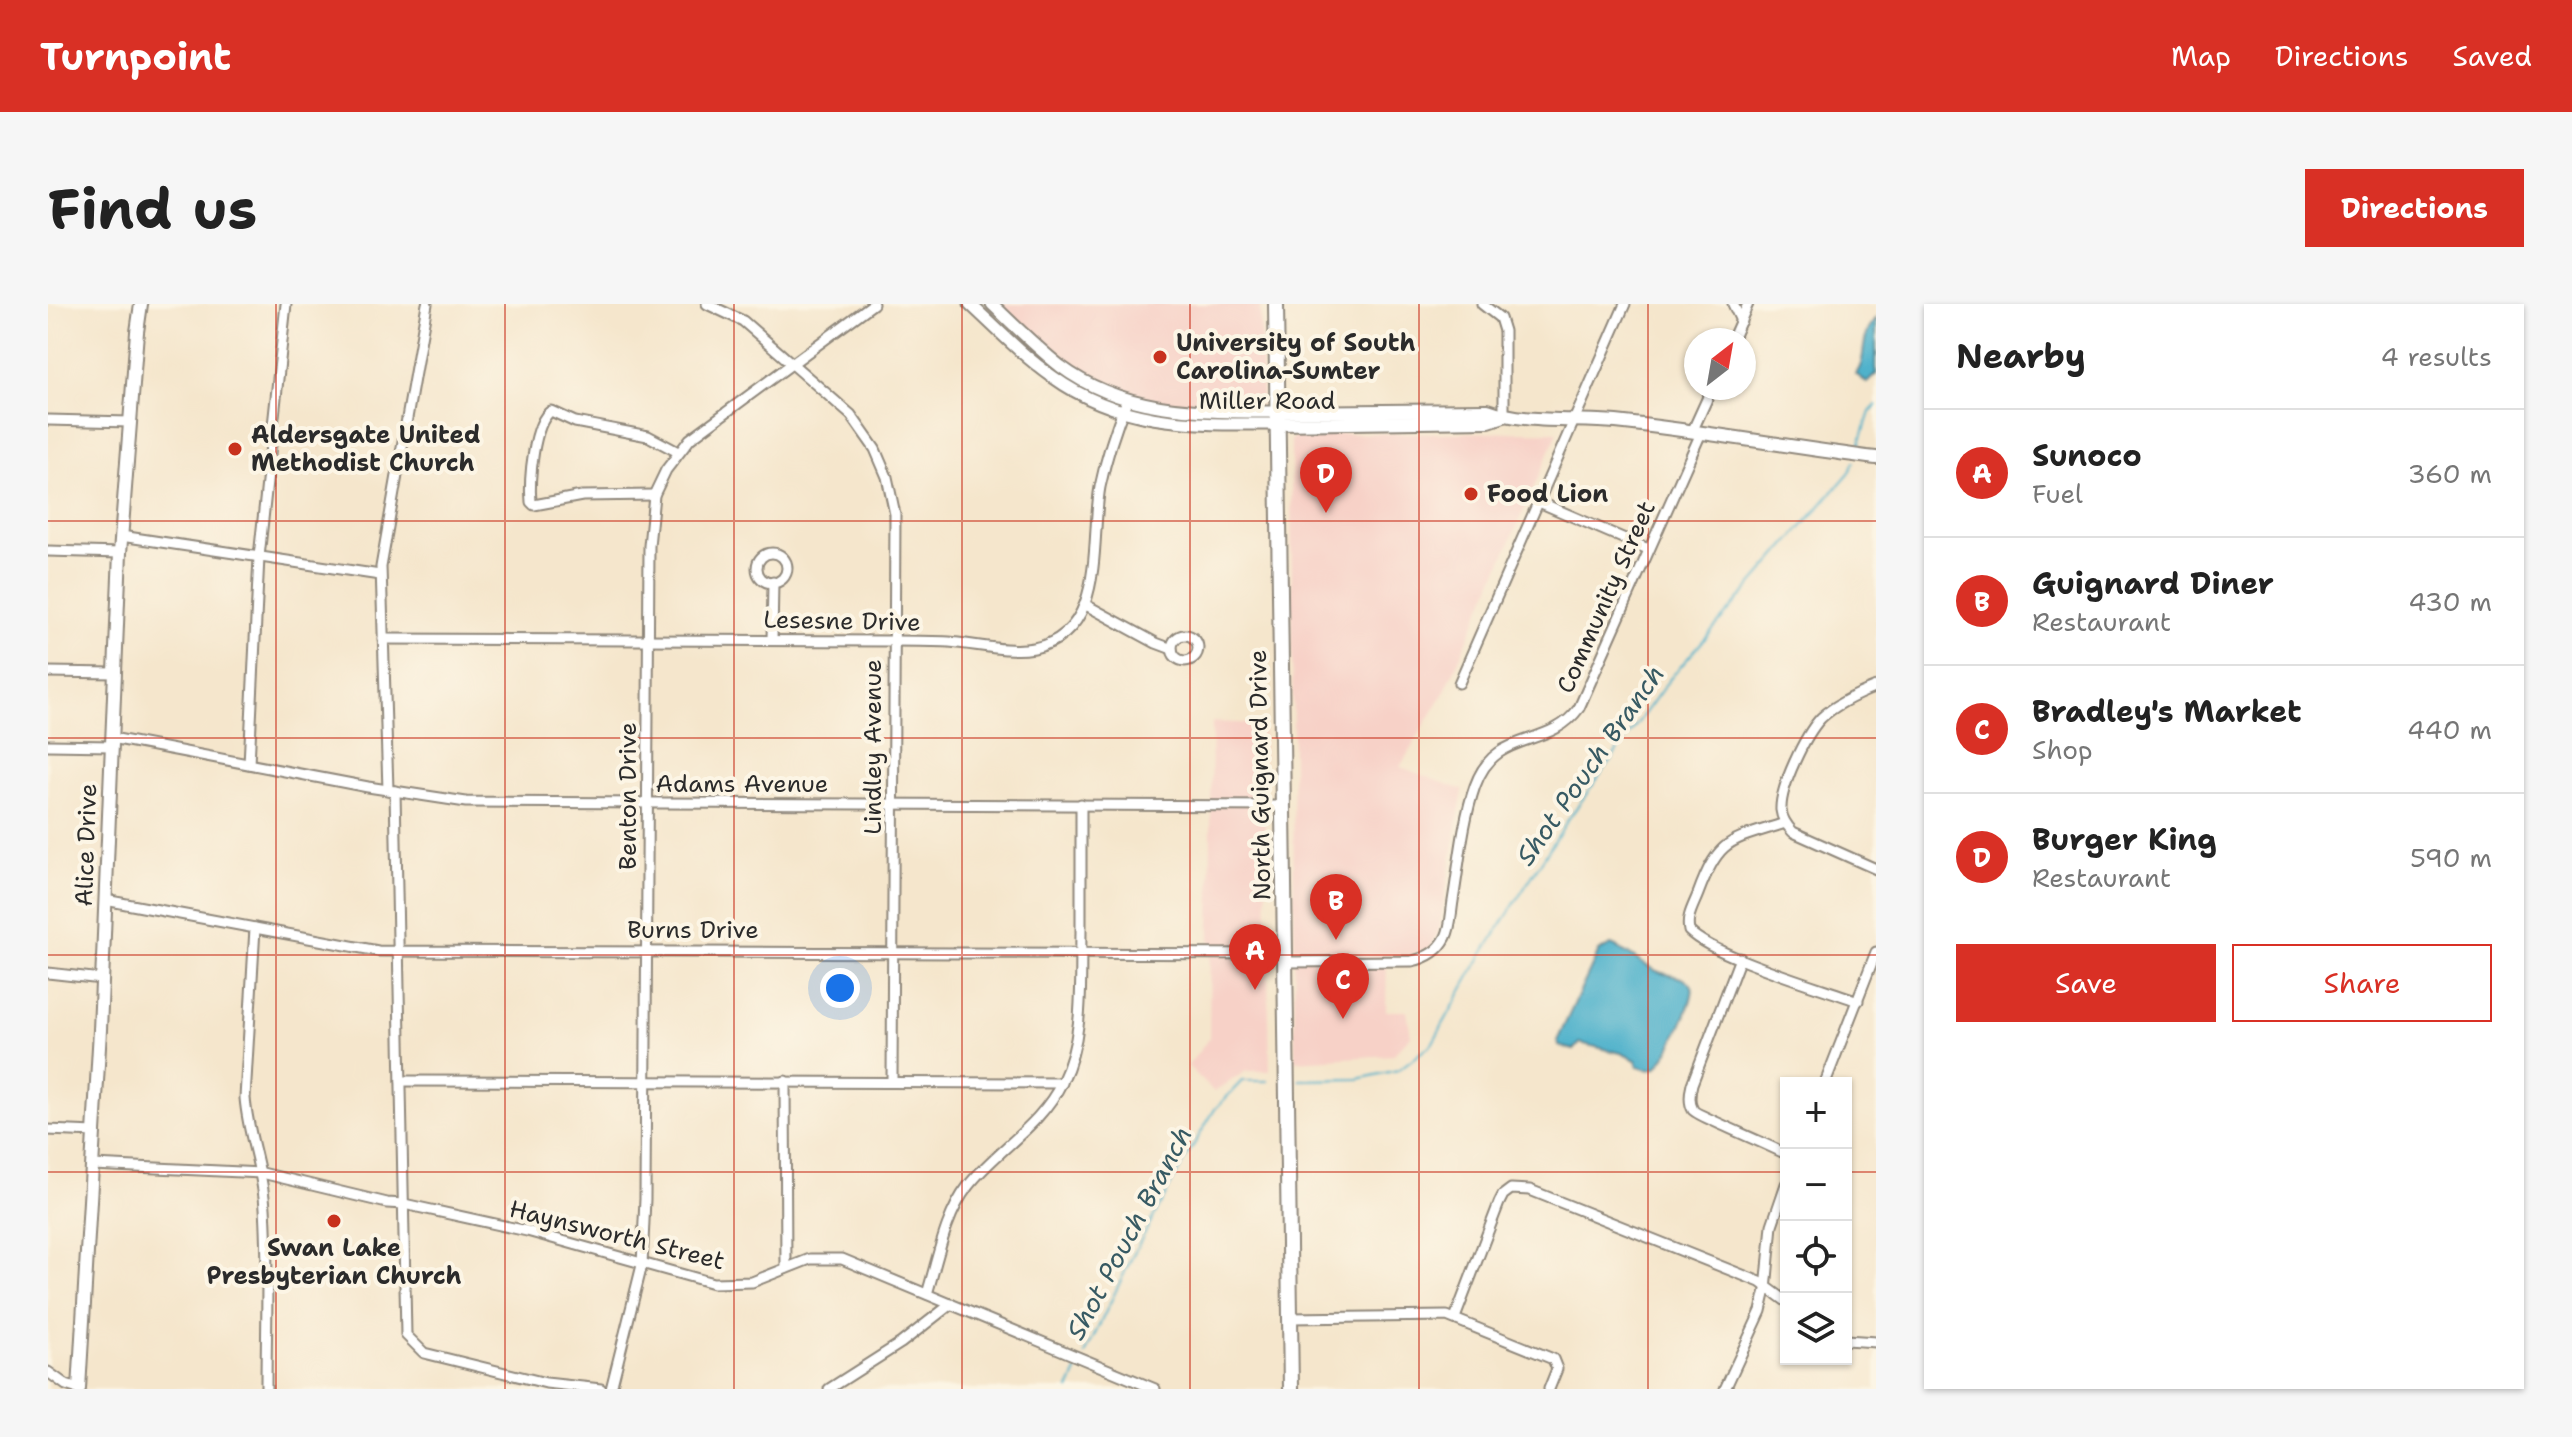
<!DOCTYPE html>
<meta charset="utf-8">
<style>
body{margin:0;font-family:"Shantell Sans",sans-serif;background:#f6f6f6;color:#222}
.controls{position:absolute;right:24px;bottom:24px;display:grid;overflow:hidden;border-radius:0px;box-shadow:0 2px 6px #0004}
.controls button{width:72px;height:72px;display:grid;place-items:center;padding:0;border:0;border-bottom:2px solid #e0e0e0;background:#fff;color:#222;font:40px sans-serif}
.compass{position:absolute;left:1636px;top:24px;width:72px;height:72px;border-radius:50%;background:#fff;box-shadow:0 2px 6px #0004;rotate:31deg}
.you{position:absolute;left:792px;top:684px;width:28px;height:28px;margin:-20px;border:6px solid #fff;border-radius:50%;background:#1a73e8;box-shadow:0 0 0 12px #1a73e833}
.badge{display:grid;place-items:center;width:52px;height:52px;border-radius:50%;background:#d93025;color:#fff;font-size:26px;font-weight:700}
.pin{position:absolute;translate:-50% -66px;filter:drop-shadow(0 2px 4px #0008)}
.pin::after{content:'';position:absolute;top:42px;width:28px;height:24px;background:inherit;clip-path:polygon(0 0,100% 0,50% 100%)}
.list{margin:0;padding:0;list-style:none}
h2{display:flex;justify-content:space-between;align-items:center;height:104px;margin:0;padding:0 32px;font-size:34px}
h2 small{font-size:26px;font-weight:400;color:#767676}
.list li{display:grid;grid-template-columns:52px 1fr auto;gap:24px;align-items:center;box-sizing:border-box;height:128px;padding:0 32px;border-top:2px solid #e0e0e0}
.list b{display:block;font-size:30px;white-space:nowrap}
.list p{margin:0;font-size:26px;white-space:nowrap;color:#767676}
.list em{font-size:26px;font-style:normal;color:#767676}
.actions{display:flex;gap:16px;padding:24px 32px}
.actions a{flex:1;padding:18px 0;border:2px solid #d93025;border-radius:0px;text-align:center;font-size:28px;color:#d93025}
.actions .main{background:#d93025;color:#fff}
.icon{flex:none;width:44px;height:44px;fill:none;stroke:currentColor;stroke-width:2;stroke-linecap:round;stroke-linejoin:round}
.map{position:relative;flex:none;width:1828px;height:1085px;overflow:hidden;border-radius:0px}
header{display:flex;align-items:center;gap:48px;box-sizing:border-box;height:112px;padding:0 40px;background:#d93025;color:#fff}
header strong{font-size:38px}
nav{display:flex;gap:44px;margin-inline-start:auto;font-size:28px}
.intro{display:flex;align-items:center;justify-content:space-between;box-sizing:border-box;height:192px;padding:0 48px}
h1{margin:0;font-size:56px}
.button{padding:20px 36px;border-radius:0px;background:#d93025;color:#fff;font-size:28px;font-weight:700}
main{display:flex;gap:48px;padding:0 48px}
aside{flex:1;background:#fff;border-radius:0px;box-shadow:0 2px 6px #0004}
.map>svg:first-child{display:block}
</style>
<header>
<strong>Turnpoint</strong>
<nav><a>Map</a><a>Directions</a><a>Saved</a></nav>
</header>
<div class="intro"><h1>Find us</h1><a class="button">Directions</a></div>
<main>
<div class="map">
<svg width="1828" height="1085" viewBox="0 0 1828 1085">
<rect width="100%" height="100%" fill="#fcf5e5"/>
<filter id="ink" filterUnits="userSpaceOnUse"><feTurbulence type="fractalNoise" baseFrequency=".0125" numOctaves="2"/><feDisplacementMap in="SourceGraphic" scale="16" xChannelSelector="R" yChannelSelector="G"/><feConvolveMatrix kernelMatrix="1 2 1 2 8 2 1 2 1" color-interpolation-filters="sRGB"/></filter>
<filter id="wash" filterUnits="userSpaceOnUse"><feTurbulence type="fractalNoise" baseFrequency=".006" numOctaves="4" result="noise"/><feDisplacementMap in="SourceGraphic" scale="32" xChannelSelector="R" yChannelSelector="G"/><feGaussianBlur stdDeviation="1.8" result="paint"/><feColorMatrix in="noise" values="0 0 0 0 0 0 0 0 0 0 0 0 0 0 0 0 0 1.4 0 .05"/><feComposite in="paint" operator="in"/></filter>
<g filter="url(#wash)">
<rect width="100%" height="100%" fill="#f5e6cc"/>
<!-- built -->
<g fill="#f7d1c7">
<polygon points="948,0 1212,0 1214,99 1210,101 1132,101 1079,89 1053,79 1025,64"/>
<polygon points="1510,128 1397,387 1352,463 1415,486 1391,626 1382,644 1363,651 1339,653 1338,707 1359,707 1363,732 1345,751 1247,757 1243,136 1248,130"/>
<polygon points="1164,418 1215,420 1222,767 1198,767 1166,788 1140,762 1161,734"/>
</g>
<!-- water -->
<g fill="#4cb0cb" stroke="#3c6e7b" stroke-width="2">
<path d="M1828,15v55l-9,9 -11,-9c12,-16 2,-34 20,-55z"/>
<path d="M1563,641c17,6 30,20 48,27 10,4 28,4 33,14 5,10 -26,77 -37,82 -6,3 -11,1 -17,-2l-2,-6 -15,-7 -41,-10 -6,7 -15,-4 -2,-5 42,-90z"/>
</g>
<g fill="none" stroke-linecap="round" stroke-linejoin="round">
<!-- stream -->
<g stroke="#4cb0cb" stroke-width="2">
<polyline points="1809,148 1822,108 1828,101"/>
<polyline points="1252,776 1310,775 1350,766 1384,740 1434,651 1519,517 1620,377 1802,168 1806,158"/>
<polyline points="1037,1051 1086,949 1135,859 1167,805 1194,777 1220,777"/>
<polyline points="1021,1085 1034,1057"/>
</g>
</g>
</g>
<g filter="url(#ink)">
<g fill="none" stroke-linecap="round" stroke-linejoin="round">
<defs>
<g id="minor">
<polyline points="659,0 695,17 803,111 827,145 839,173 847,210 844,777"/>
<polyline points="1434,0 1452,14 1456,27 1456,112"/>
<polyline points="1685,0 1693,17"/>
<polyline points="1684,36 1700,0"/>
<polyline points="0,116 82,118"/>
<polyline points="1644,128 1664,84"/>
<path d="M606,191l-72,1 -48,9 -3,-3c-2,-21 2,-79 20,-91l24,11 73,14 30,16"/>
<polyline points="1491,198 1600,245"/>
<polyline points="73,232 332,271"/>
<polyline points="0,247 72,249"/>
<circle cx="724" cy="264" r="15"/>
<polyline points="1038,301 1108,339 1124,345"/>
<circle cx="1137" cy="344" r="13"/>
<path d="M335,335l511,2c18,0 37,0 55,1 27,2 58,11 85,6 73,-15 56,-106 66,-161 6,-29 16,-60 27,-87"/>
<polyline points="724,336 725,278"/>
<polyline points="0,368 67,369"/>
<polyline points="1411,379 1577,0"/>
<path d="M1828,383c-18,7 -40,17 -55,31 -16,17 -41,69 -40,92 1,9 6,16 12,22l83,37"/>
<polyline points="64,434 320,483 418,498 1234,502"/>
<polyline points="0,441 64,442"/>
<polyline points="201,460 211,253 238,0"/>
<polyline points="340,486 333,263 379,0"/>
<polyline points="347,487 358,1031 376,1049 498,1079 553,1085"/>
<path d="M1737,519c-55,18 -66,14 -87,71 -5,13 -12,23 -9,37 24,25 131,56 169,70"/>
<polyline points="57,596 330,647 1238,650"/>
<path d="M207,624l-10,170c3,38 18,72 20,110 4,60 1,121 1,181"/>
<path d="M1692,654l-48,126c-2,8 -4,18 1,26 3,5 79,36 93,44"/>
<path d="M1238,658l126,-1c14,-3 27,-10 34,-24 5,-10 5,-24 7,-36 6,-36 10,-81 22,-115 21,-59 73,-35 104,-78l122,-275"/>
<polyline points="0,669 54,675"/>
<polyline points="353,777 1014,779"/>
<polyline points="737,777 738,964"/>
<polyline points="1777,779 1828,648"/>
<polyline points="0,826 47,828"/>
<polyline points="45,861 214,869 339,899 356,900 479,927 665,979 704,978 762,955 794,955 1107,1085"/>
<path d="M879,990c11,-36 18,-78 41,-108 29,-37 73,-60 94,-104 23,-46 18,-99 19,-150 0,-42 0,-85 0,-128"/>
<polyline points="1242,1014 1399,1012 1505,1055 1509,1065 1501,1085"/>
<polyline points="1407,1014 1451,899 1455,891 1463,885 1482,886 1712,978 1738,997"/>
<polyline points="1798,1036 1828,1038"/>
<polyline points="0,1068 18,1081 30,1085"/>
<polyline points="563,1085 594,961 597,895 601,242 606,191 618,166 642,135 825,0"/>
<polyline points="781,1085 853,1039 903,1000"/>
<polyline points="1677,1085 1713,1007 1718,986 1724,921 1738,880"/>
</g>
<g id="tertiary">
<path d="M922,0c27,25 53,52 83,73 69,50 143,47 224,47"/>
<path d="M944,0c22,21 44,43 68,62 64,48 141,46 217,46"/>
</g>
<g id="secondary">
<path d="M1229,108l211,-2c37,14 88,8 128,12 87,9 173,25 260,36"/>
<polyline points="1229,120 1441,117 1456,112"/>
<polyline points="31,1085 52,726 72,249 89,28 93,0"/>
</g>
<polyline id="trunk" points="1228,0 1243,1085"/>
</defs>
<!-- minor casing -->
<use href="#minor" stroke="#90887c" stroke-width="13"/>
<!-- tertiary casing -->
<use href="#tertiary" stroke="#90887c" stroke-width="15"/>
<!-- secondary casing -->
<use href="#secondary" stroke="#90887c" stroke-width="16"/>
<!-- trunk casing -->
<use href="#trunk" stroke="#90887c" stroke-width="18"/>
<!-- minor -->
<use href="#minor" stroke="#fff" stroke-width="9"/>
<!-- tertiary -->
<use href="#tertiary" stroke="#fff" stroke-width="11"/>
<!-- secondary -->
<use href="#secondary" stroke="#fff" stroke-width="12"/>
<!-- trunk -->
<use href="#trunk" stroke="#fff" stroke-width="14"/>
</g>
</g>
<!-- grid -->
<path fill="none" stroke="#c8321e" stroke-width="2" stroke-opacity="0.55" d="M228,0v1085M457,0v1085M686,0v1085M914,0v1085M1142,0v1085M1371,0v1085M1600,0v1085M0,217h1828M0,434h1828M0,651h1828M0,868h1738M1798,868h30"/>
<!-- markers -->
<g fill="#c8321e" stroke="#fcf5e5" stroke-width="3">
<circle cx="1112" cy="53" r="8"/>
<circle cx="187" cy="145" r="8"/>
<circle cx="1423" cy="190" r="8"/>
<circle cx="286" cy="917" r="8"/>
</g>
<g text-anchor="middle" stroke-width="8" stroke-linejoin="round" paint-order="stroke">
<!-- poi labels -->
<g font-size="24" font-weight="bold" fill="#2b2b2b" stroke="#fcf5e5" text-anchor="start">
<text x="1128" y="47">University of South<tspan x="1128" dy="28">Carolina-Sumter</tspan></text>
<text x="203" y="139">Aldersgate United<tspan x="203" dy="28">Methodist Church</tspan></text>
<text x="1439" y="198">Food Lion</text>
<text x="286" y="952" text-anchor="middle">Swan Lake<tspan x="286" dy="28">Presbyterian Church</tspan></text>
</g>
<!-- street labels -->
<g font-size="24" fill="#2b2b2b" stroke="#fcf5e5">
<text x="1219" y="105">Miller Road</text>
<text transform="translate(1558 293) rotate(-66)" y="8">Community Street</text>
<text transform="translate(794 317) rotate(1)" y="8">Lesesne Drive</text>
<text transform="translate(825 443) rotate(-90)" y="8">Lindley Avenue</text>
<text transform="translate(1212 471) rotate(-91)" y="8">North Guignard Drive</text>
<text x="694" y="488">Adams Avenue</text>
<text transform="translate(580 492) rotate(-90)" y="8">Benton Drive</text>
<text transform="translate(38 541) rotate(-88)" y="8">Alice Drive</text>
<text x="645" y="634">Burns Drive</text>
<text transform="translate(569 931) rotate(14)" y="8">Haynsworth Street</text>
</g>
<!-- water labels -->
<g font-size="26" font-style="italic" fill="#375a63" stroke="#fcf5e5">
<text transform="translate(1542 461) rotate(-55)" y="9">Shot Pouch Branch</text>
<text transform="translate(1081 929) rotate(-62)" y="9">Shot Pouch Branch</text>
</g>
</g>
</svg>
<div class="controls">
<button>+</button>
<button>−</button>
<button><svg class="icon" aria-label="locate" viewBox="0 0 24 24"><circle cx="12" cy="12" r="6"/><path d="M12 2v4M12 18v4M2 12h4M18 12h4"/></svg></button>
<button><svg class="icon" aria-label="layers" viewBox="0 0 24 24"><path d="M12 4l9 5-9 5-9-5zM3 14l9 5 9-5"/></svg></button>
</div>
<svg class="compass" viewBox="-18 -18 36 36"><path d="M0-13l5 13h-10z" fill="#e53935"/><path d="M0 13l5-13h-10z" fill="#767676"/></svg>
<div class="you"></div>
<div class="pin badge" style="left:1207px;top:686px">A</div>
<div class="pin badge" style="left:1288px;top:636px">B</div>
<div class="pin badge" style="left:1295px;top:715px">C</div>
<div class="pin badge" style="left:1278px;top:209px">D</div>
</div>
<aside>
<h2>Nearby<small>4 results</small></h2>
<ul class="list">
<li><span class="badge">A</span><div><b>Sunoco</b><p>Fuel</p></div><em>360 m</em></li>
<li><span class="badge">B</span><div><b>Guignard Diner</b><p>Restaurant</p></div><em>430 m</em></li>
<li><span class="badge">C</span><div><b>Bradley's Market</b><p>Shop</p></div><em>440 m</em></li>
<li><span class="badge">D</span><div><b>Burger King</b><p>Restaurant</p></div><em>590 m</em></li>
</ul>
<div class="actions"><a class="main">Save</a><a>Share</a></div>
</aside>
</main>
